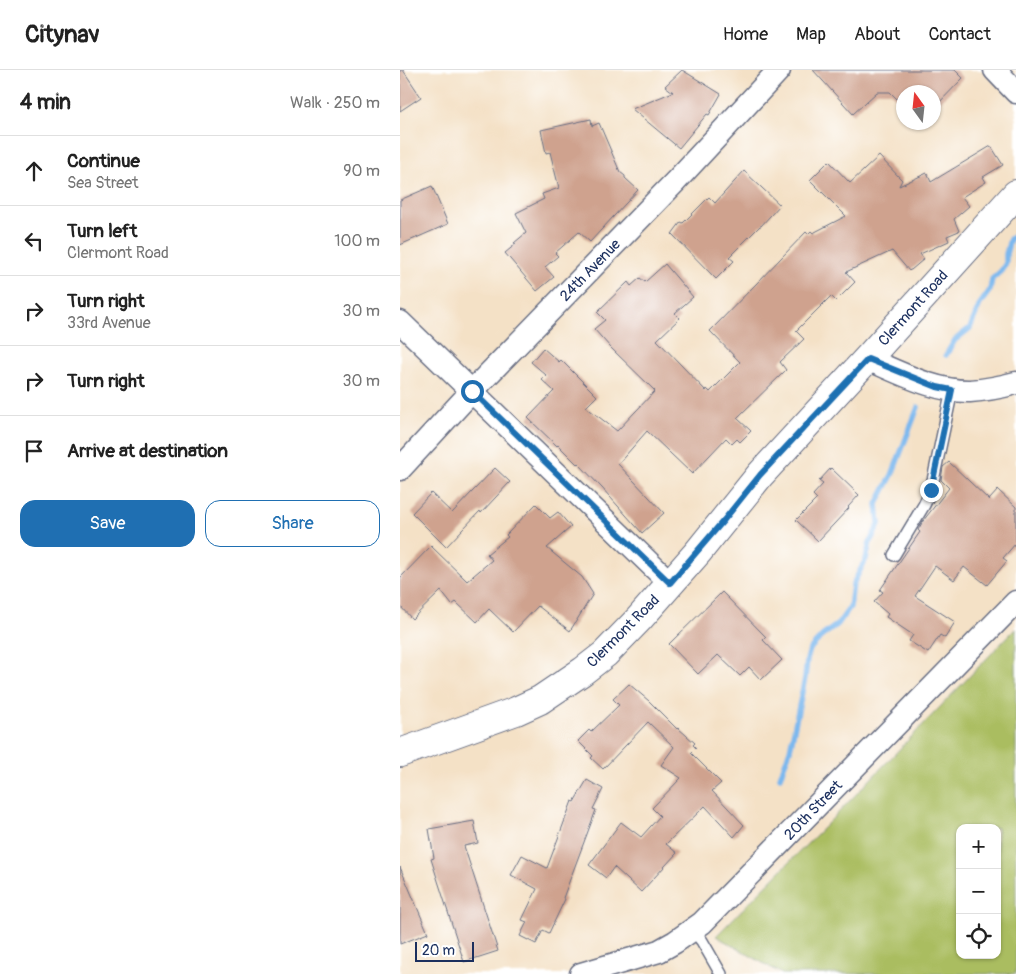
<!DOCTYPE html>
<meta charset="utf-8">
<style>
body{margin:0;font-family:Pangolin,sans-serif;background:#f2f2f2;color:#222}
.controls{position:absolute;right:15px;bottom:15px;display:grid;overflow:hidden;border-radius:10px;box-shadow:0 1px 4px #0004}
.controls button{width:45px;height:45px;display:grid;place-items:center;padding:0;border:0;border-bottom:1px solid #e0e0e0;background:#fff;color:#222;font:25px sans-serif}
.compass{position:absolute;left:496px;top:15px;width:45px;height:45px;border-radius:50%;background:#fff;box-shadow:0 1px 4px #0004;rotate:345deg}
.scale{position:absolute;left:15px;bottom:12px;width:59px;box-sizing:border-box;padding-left:5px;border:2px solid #1b2f5e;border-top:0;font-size:14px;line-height:18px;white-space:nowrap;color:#1b2f5e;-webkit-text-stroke:4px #fff;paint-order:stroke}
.stop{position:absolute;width:15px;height:15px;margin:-11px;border:4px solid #1f6fb2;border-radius:50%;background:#fff}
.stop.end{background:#1f6fb2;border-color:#fff;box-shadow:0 1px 5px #0008}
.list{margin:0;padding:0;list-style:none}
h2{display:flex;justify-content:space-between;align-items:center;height:65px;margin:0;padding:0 20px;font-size:21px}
h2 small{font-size:16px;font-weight:400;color:#767676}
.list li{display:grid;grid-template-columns:32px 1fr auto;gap:15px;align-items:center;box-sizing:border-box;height:70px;padding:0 20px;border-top:1px solid #e0e0e0}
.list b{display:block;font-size:19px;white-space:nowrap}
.list p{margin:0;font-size:16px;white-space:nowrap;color:#767676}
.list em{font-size:16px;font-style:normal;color:#767676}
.actions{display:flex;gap:10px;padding:15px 20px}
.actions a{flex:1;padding:11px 0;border:1px solid #1f6fb2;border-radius:15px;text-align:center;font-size:18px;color:#1f6fb2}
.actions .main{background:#1f6fb2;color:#fff}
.icon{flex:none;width:28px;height:28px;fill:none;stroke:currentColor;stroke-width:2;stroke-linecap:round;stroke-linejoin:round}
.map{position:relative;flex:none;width:616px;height:904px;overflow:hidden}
header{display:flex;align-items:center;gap:30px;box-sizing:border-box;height:70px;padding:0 25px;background:#fff;border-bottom:1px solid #e0e0e0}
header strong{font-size:24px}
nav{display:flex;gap:28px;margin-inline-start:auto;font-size:18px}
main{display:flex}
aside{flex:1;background:#fff}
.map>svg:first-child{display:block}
</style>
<header>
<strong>Citynav</strong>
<nav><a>Home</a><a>Map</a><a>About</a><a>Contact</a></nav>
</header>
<main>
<aside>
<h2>4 min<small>Walk · 250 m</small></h2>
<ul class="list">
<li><svg class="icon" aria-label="ahead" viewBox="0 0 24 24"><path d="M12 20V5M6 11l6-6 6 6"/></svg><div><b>Continue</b><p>Sea Street</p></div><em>90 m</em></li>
<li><svg class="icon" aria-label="left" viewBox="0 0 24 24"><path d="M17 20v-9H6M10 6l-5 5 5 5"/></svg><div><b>Turn left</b><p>Clermont Road</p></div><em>100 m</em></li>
<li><svg class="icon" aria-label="right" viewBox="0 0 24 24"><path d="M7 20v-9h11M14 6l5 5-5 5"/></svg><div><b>Turn right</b><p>33rd Avenue</p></div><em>30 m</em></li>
<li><svg class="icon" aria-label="right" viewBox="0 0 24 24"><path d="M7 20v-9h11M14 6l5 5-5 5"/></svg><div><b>Turn right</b></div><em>30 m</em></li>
<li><svg class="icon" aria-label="arrive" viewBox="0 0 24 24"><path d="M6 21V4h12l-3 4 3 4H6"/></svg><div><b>Arrive at destination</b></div></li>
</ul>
<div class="actions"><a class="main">Save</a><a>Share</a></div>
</aside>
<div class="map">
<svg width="616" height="904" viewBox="0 0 616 904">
<rect width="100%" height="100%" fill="#fff"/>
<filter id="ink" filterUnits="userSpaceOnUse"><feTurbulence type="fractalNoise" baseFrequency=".02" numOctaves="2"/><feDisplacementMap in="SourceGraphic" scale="10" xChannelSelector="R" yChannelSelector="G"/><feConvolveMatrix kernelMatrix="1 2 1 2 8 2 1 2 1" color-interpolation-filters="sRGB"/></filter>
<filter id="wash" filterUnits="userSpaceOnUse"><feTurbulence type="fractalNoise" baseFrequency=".0096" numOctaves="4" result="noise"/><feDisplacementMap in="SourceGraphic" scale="20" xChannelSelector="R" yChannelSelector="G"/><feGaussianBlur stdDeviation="1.12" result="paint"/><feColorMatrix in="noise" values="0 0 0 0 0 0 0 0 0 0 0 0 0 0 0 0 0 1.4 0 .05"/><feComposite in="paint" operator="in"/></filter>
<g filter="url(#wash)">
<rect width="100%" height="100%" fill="#f4e1c6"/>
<!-- green -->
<path fill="#aabd61" stroke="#627660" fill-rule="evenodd" d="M616,558v346h-234l-66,-38 122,-123zM560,758h37v127h-37z"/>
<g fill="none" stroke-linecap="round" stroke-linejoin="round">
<!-- stream -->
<g stroke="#7cb8ee" stroke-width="5.5">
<polyline points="546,285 555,270 570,258 580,234 590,220 592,209 601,201 606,193 606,184 610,169 616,165"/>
<polyline points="380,707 390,680 395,655 405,608 407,590 410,579 422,566 438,554 450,537 453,514 466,489 470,472 479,454 477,434 492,405 518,337"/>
</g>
</g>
<g id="blocks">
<!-- building -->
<g fill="#cfa28e">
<polygon points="0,0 3,0 21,27 0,41"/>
<polygon points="282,0 321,24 309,45 307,44 279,78 232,39 273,22 265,16"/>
<polygon points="413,0 555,0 563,8 534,38 534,22 504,22 504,25 498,30 490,22 477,22 453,44"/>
<polygon points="191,49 192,56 199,53 220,102 225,106 225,108 238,120 190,172 179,162 155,183 158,186 145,197 154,207 137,221 105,183 116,174 114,173 126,163 116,143 144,129 142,124 159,118 150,82 146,83 141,60"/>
<polygon points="591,76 603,95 583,107 586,112 562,127 569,136 554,149 559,161 547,166 549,171 520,184 524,189 511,200 510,200 509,201 492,181 446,202 455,212 436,231 431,226 396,261 404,269 380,292 386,300 337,348 351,361 340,372 337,369 332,374 326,368 292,404 247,361 218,394 264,443 242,463 202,418 178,393 177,394 158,375 157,376 128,348 154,321 142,310 146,305 131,292 143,278 159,292 161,290 197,326 186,337 217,361 255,321 210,277 194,259 205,250 197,242 228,212 231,216 240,208 245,212 265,194 293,227 275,243 280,248 257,270 306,321 307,319 310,322 340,292 310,261 356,214 406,162 408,164 411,161 413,163 446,146 410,110 429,91 450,113 479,86 502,110 499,116 527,103 531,112"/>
<polygon points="344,101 380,135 361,156 360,156 329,187 334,191 316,209 272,164 281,152 283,153 309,127 315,133"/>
<polygon points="32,116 48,154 0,175 0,130"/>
<polygon points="549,392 589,430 598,420 616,437 616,473 603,488 607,491 587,515 564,497 554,510 535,496 515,526 555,552 545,568 540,565 528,583 509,571 513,565 486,547 488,544 474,532 483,522 480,520 520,462 518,460 523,451 549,418 541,410 543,397"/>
<polygon points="95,398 110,412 81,443 80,441 46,477 12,443 31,423 52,443"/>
<polygon points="431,398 459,425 448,437 449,438 418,471 396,450 417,429 413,425 423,414 419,411"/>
<polygon points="136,434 150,448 158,442 171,457 147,478 182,507 193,524 170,561 138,536 113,562 89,539 77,552 56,532 52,535 41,521 12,549 0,536 0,508 31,476 67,511 92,490 87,484 108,467 106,465"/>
<polygon points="322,522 366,567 363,570 382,590 361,610 349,597 340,606 318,585 298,604 269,574"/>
<polygon points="229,614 249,631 277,659 278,658 295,673 293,675 296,678 291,683 321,713 312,721 344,755 334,767 305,736 266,774 277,783 241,822 214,797 206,808 189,795 221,752 241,767 260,746 252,738 281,708 261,695 274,677 248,652 203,699 191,688 193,686 178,671 189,660 191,662 219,635 213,629"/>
<polygon points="187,710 203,719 193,739 196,740 163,828 165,829 149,863 143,860 136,874 120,866 127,852 122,850 137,819 111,805 122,785 147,798 172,731 174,732"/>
<polygon points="74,751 78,773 64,776 98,881 64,892 31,789 34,788 29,759"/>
<polygon points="0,797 28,863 0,874"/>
</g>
</g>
</g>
<g filter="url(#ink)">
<use href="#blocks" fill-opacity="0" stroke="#676d82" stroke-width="1"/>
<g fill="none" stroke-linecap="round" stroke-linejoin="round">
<defs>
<g id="lane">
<polyline points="494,485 524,435 531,420 552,320"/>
<polyline points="293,860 302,871 321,904"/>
</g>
<g id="street">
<polyline points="595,0 616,22"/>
<polyline points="0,252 270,513"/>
<path d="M467,289c32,13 68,33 103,32 16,-1 31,-4 46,-8"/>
<polyline points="0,399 72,321 275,112 379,0"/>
<polyline points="181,904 259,881 275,872 302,853 616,532"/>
</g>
<polyline id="secondary" points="0,683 116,641 140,630 183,601 205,584 239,549 298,482 360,405 467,289 616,124"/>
</defs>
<!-- lane casing -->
<use href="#lane" stroke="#676d82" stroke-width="14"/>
<!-- street casing -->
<use href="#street" stroke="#676d82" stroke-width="25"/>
<!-- secondary casing -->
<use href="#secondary" stroke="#676d82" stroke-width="30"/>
<!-- lane -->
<use href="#lane" stroke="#fff" stroke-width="11"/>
<!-- street -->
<use href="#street" stroke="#fff" stroke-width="22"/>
<!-- secondary -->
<use href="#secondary" stroke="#fff" stroke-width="28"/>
</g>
</g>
<g fill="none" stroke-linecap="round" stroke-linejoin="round" filter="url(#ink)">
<!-- route -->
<polyline stroke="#1f6fb2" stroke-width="6" points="72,321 270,513 324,450 360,405 468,289 537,317 552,320 531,420"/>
</g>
<g text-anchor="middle" stroke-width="4" stroke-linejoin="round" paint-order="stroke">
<!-- street labels -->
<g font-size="15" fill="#1b2f5e" stroke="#fff">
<text transform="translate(190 200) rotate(-46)" y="5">24th Avenue</text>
<text transform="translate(513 238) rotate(-48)" y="5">Clermont Road</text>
<text transform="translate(223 561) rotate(-45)" y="5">Clermont Road</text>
<text transform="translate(413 740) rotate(-46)" y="5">20th Street</text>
</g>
</g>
</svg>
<div class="controls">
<button>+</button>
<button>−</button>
<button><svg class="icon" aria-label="locate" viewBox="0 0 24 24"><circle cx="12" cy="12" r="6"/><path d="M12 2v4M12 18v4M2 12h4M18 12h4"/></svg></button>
</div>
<svg class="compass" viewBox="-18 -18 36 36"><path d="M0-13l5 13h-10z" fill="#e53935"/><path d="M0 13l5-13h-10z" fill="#767676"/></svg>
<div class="scale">20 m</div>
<div class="stop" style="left:72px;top:321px"></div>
<div class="stop end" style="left:531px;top:420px"></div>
</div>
</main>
